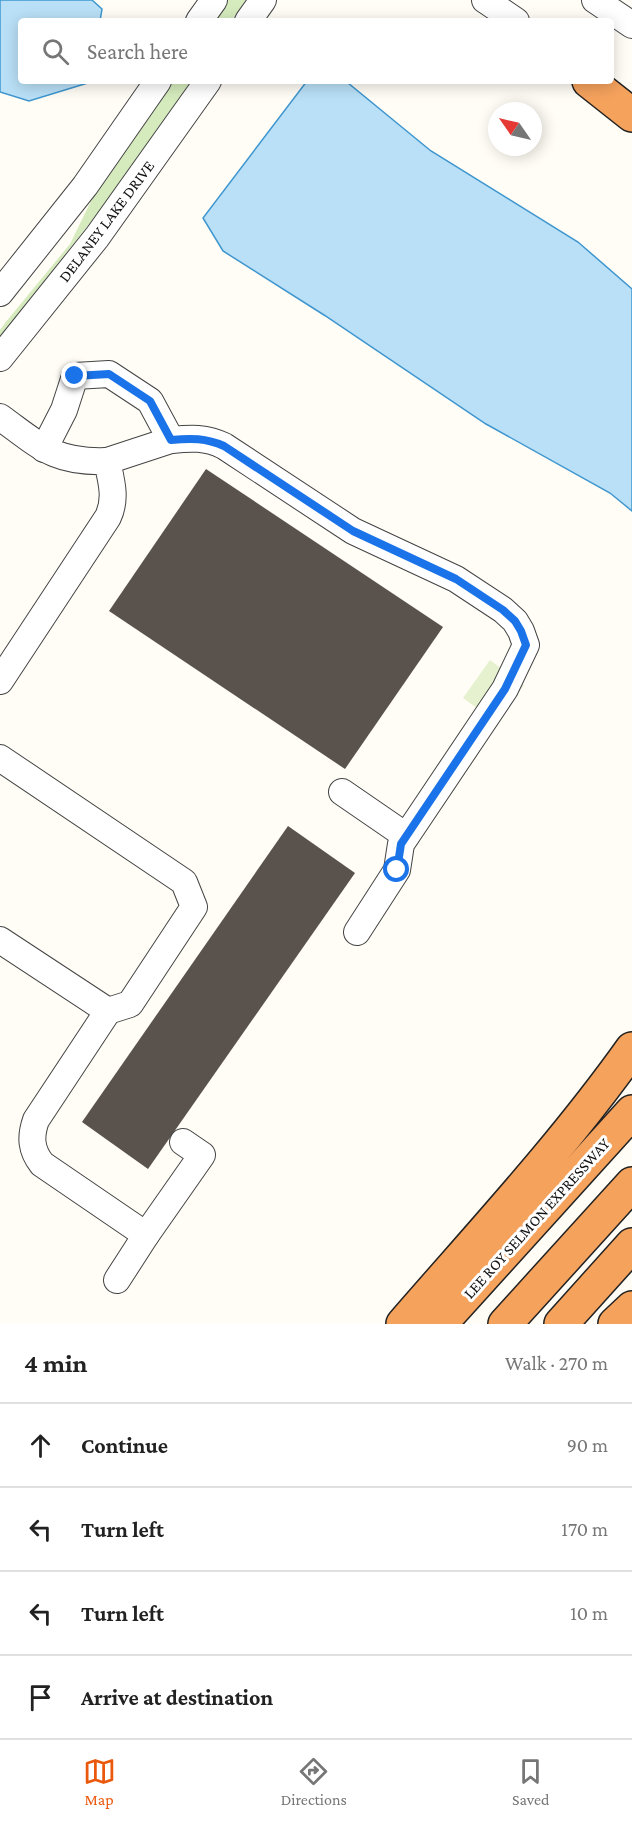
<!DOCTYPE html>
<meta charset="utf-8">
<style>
body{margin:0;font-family:"Crimson Pro",serif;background:#f6f6f6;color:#222}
.compass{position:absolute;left:488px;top:102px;width:54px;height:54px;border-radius:50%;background:#fff;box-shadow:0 3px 15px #0003;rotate:304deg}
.stop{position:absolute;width:18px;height:18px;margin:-14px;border:4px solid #1a73e8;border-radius:50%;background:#fff}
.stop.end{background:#1a73e8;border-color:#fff;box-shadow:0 2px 6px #0008}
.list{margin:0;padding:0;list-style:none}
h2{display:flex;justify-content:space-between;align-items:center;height:78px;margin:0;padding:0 24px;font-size:26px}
h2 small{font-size:20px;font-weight:400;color:#767676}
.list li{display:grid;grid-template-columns:39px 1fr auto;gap:18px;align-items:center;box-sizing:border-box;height:84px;padding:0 24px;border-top:2px solid #e0e0e0}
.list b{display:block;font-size:22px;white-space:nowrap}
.list em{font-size:20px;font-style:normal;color:#767676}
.icon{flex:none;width:33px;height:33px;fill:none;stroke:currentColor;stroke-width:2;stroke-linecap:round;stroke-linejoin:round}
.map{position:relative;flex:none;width:632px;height:1324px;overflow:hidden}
.search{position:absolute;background:#fff;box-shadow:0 3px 15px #0003;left:18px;right:18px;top:18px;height:66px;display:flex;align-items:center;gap:15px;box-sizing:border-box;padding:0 21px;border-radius:6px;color:#767676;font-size:22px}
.sheet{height:414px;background:#fff}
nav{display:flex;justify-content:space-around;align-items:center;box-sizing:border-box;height:84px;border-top:2px solid #e0e0e0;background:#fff;font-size:16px;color:#767676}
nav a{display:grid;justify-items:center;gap:3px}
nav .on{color:#ea580c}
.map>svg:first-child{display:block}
</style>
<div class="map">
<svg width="632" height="1324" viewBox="0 0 632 1324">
<rect width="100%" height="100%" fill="#fffdf5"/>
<!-- grass -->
<g fill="#d5ebbd">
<polygon points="228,0 246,0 231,21 214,21"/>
<polygon points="173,81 191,81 109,199 0,336 0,330 5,323 70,244 94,195"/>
</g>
<!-- pitch -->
<polygon fill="#e6f2cf" points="490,660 524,685 497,723 463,698"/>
<!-- water -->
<g fill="#b9e0f7" stroke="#3f96cf" stroke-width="1.5">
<polygon points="0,0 92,0 102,9 100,21 21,21 21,81 91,82 29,101 0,92"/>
<polygon points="307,81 334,81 348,83 431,151 578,242 632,289 632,511 610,493 486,424 324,315 223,251 203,218"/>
</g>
<!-- building -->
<g fill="#5a524d">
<polygon points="206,469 443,627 345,769 109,611"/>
<polygon points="288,826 355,873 148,1169 82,1122"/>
</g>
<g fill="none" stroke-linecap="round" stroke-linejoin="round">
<defs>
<g id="minor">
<polyline points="485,0 516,21"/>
<polyline points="595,0 632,25"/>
<polyline points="199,21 214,0"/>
<polyline points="248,21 263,0"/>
<polyline points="0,293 85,186 158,81"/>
<polyline points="0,358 97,237 208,81"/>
<path d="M0,417c40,29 54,46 107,44 4,19 10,37 1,56l-108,164"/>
<path d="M44,449l20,-39 11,-34 34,-2 41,27 21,39c20,-2 35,-3 53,6l129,85 103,48 47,31 12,11 6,10 5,14 -21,44 -104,155 -4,26 -40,62"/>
<polyline points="107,461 171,440"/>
<polyline points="0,758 184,882 194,907 130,1004 108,1011"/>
<polyline points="342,792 406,836"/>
<path d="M0,940l108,71 -72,109c-6,17 -5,30 6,44l104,71 56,-80 -19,-13"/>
<polyline points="117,1280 146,1235"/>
</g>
<g id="highway">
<polyline points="589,81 632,115"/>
<path d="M403,1324c78,-90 160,-178 229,-275"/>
<polyline points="440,1324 632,1112"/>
<polyline points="505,1324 632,1184"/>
<polyline points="561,1324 632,1245"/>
<polyline points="615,1324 632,1308"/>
</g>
</defs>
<!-- minor casing -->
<use href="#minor" stroke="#444" stroke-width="28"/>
<!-- highway casing -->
<use href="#highway" stroke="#222" stroke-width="36"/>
<!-- minor -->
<use href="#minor" stroke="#fff" stroke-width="26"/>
<!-- highway -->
<use href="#highway" stroke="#f5a25d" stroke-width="33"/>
</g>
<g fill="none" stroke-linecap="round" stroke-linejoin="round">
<!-- route -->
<path stroke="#1a73e8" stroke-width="8" d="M75,376l34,-2 41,27 21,39c20,-2 35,-2 53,6l129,85 103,48 47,31 12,11 6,10 5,14 -21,44 -104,155 -4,26"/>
</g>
<g text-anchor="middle" stroke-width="6" stroke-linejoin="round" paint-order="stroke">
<!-- street labels -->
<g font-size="16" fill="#111" stroke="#fff">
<text transform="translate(106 221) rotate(-53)" y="6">DELANEY LAKE DRIVE</text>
<text transform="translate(536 1218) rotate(-48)" y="6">LEE ROY SELMON EXPRESSWAY</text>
</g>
</g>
</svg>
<svg class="compass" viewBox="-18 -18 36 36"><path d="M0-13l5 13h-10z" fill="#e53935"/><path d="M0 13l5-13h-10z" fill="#767676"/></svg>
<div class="stop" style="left:397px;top:870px"></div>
<div class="stop end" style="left:75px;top:376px"></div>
<div class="search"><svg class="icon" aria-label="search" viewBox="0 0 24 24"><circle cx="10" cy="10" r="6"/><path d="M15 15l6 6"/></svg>Search here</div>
</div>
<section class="sheet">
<h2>4 min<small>Walk · 270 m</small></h2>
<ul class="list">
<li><svg class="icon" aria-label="ahead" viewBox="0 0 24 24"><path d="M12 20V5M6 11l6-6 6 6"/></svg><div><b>Continue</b></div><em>90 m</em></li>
<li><svg class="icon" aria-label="left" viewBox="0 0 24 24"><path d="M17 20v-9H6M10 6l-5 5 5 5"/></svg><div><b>Turn left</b></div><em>170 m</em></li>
<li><svg class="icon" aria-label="left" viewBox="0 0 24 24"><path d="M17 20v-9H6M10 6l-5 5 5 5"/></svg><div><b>Turn left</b></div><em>10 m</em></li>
<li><svg class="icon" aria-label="arrive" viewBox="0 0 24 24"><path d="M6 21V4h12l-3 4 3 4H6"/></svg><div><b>Arrive at destination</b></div></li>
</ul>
</section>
<nav>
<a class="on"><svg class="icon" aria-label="map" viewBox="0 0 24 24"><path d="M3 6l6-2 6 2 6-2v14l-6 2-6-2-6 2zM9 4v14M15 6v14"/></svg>Map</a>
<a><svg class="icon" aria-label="directions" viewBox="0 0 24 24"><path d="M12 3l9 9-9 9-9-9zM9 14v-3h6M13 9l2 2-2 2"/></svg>Directions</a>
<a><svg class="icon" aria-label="saved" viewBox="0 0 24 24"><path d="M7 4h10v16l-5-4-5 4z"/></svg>Saved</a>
</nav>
